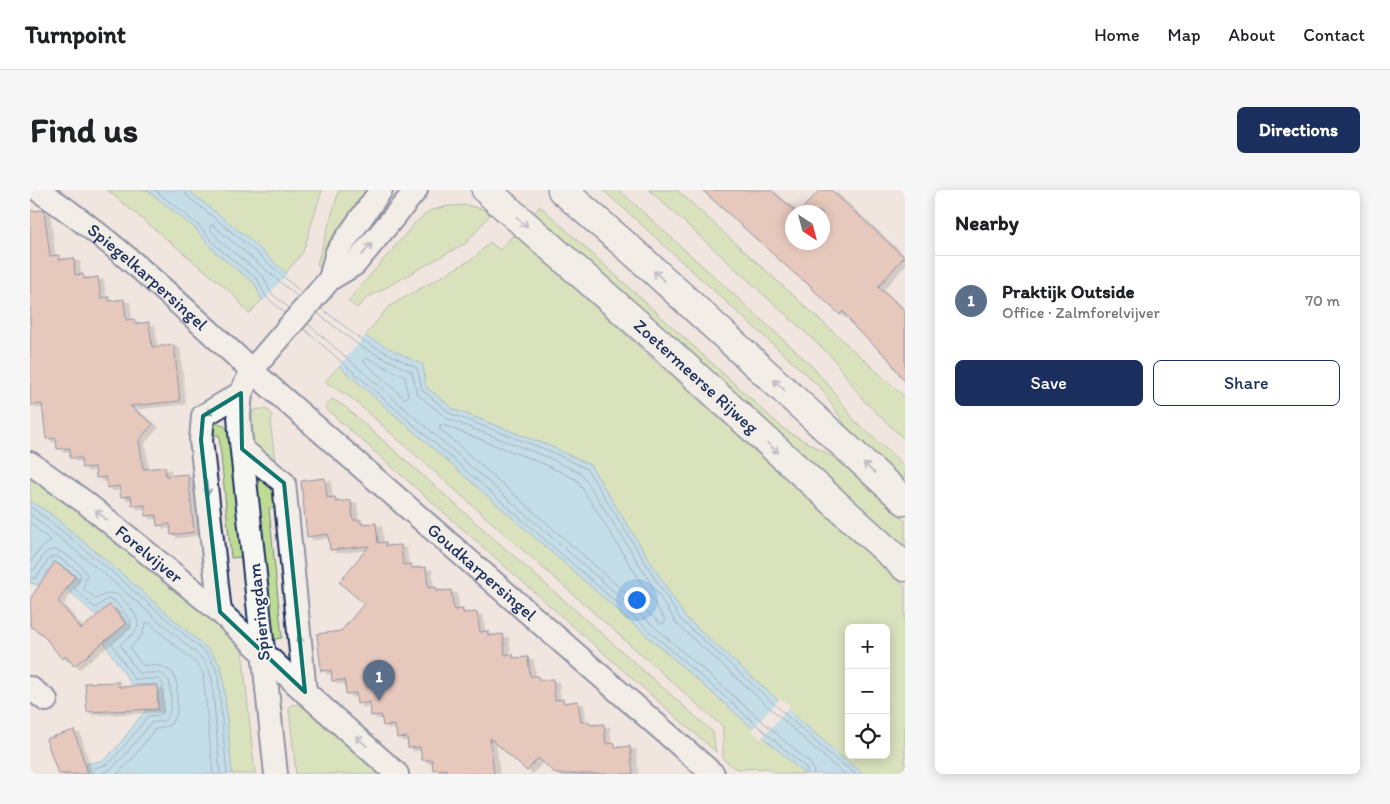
<!DOCTYPE html>
<meta charset="utf-8">
<style>
body{margin:0;font-family:Itim,sans-serif;background:#f6f6f6;color:#202124}
.controls{position:absolute;right:15px;bottom:15px;display:grid;overflow:hidden;border-radius:8px;box-shadow:0 2px 12px #0003}
.controls button{width:45px;height:45px;display:grid;place-items:center;padding:0;border:0;border-bottom:1px solid #e0e0e0;background:#fff;color:#202124;font:25px sans-serif}
.compass{position:absolute;left:755px;top:15px;width:45px;height:45px;border-radius:50%;background:#fff;box-shadow:0 2px 12px #0003;rotate:144deg}
.you{position:absolute;left:606px;top:409px;width:18px;height:18px;margin:-12px;border:4px solid #fff;border-radius:50%;background:#1a73e8;box-shadow:0 0 0 8px #1a73e833}
.badge{display:grid;place-items:center;width:32px;height:32px;border-radius:50%;background:#1b2f5e;color:#fff;font-size:16px;font-weight:700}
.pin{position:absolute;translate:-50% -41px;filter:drop-shadow(0 1px 2px #0008)}
.pin::after{content:'';position:absolute;top:26px;width:18px;height:15px;background:inherit;clip-path:polygon(0 0,100% 0,50% 100%)}
.list{margin:0;padding:0;list-style:none}
h2{display:flex;justify-content:space-between;align-items:center;height:65px;margin:0;padding:0 20px;font-size:21px}
h2 small{font-size:16px;font-weight:400;color:#757577}
.list li{display:grid;grid-template-columns:32px 1fr auto;gap:15px;align-items:center;box-sizing:border-box;height:90px;padding:0 20px;border-top:1px solid #e0e0e0}
.list b{display:block;font-size:19px;white-space:nowrap}
.list p{margin:0;font-size:16px;white-space:nowrap;color:#757577}
.list em{font-size:16px;font-style:normal;color:#757577}
.actions{display:flex;gap:10px;padding:15px 20px}
.actions a{flex:1;padding:11px 0;border:1px solid #1b2f5e;border-radius:8px;text-align:center;font-size:18px;color:#1b2f5e}
.actions .main{background:#1b2f5e;color:#fff}
.icon{flex:none;width:28px;height:28px;fill:none;stroke:currentColor;stroke-width:2;stroke-linecap:round;stroke-linejoin:round}
.map{position:relative;flex:none;width:875px;height:584px;overflow:hidden;border-radius:8px}
header{display:flex;align-items:center;gap:30px;box-sizing:border-box;height:70px;padding:0 25px;background:#fff;border-bottom:1px solid #e0e0e0}
header strong{font-size:24px}
nav{display:flex;gap:28px;margin-inline-start:auto;font-size:18px}
.intro{display:flex;align-items:center;justify-content:space-between;box-sizing:border-box;height:120px;padding:0 30px}
h1{margin:0;font-size:35px}
.button{padding:12px 22px;border-radius:8px;background:#1b2f5e;color:#fff;font-size:18px;font-weight:700}
main{display:flex;gap:30px;padding:0 30px}
aside{flex:1;background:#fff;border-radius:8px;box-shadow:0 2px 12px #0003}
.map>svg:first-child{display:block}
</style>
<header>
<strong>Turnpoint</strong>
<nav><a>Home</a><a>Map</a><a>About</a><a>Contact</a></nav>
</header>
<div class="intro"><h1>Find us</h1><a class="button">Directions</a></div>
<main>
<div class="map">
<svg width="875" height="584" viewBox="0 0 875 584">
<defs>
<filter id="shadow"><feDropShadow dx="5.5" dy="3" stdDeviation="0" flood-color="#0004"/></filter>
</defs>
<rect width="100%" height="100%" fill="#f1e6df"/>
<filter id="ink" filterUnits="userSpaceOnUse"><feTurbulence type="fractalNoise" baseFrequency=".02" numOctaves="2"/><feDisplacementMap in="SourceGraphic" scale="10" xChannelSelector="R" yChannelSelector="G"/><feConvolveMatrix kernelMatrix="1 2 1 2 8 2 1 2 1" color-interpolation-filters="sRGB"/></filter>
<g filter="url(#ink)">
<!-- green -->
<g fill="#bedc95" stroke="#6c867a" fill-rule="evenodd">
<polygon points="77,0 117,0 166,39 184,61 225,94 232,110 219,124 202,103"/>
<polygon points="158,0 292,0 273,62 256,83 217,48"/>
<polygon points="309,0 343,0 290,77 287,74"/>
<polygon points="573,0 589,0 779,173 801,198 825,231 875,276 875,290 817,238 791,198"/>
<polygon points="619,0 647,0 875,207 875,250 835,212 802,167"/>
<polygon points="437,15 455,20 460,25 436,53 337,108 327,118 318,111 385,33 399,21 418,16"/>
<polygon points="510,16 755,240 810,271 875,330 875,358 504,23"/>
<path d="M484,44l391,352v188h-41l-24,-18 -155,-139 -95,-152 -38,-18 -99,-38 -88,-73 23,-29 86,-49 16,-16 10,8zM819,438h37v127h-37z"/>
<polygon points="309,176 775,584 745,584 738,578 706,579 693,569 693,537 320,207 295,192"/>
<polygon points="302,209 314,216 683,542 686,562 295,218"/>
<polygon points="231,219 238,220 242,225 241,237 245,272 224,254 221,226 225,220"/>
<polygon points="186,233 194,236 199,241 211,367 201,368 189,245 177,246 179,238"/>
<polygon points="0,281 167,411 212,458 225,584 202,584 193,486 190,475 181,462 85,378 18,322 0,311"/>
<polygon points="226,285 239,287 250,317 239,318 252,448 244,449"/>
<polygon points="268,502 360,584 266,584 259,519 261,515 269,514"/>
</g>
<!-- water -->
<g fill="#8fd3f0" stroke="#6191b6">
<polygon points="117,0 158,0 218,48 256,83 335,146 393,175 396,197 423,219 522,257 560,275 655,427 810,566 834,584 775,584 309,176 232,110 225,94 184,61 166,39"/>
<polygon points="0,311 18,322 85,378 181,462 190,475 193,486 202,584 60,584 56,574 74,570 87,557 115,521 129,520 128,494 102,495 74,453 97,434 81,413 65,425 37,399 46,386 24,371 8,395 0,393"/>
</g>
<!-- pier -->
<g fill="#f1e6df">
<polygon points="258,82 337,144 308,177 232,113"/>
<polygon points="750,508 760,516 731,549 721,540"/>
</g>
<g fill="none" stroke-linecap="round" stroke-linejoin="round">
<!-- shore -->
<g stroke="#497198" stroke-width="1">
<polyline points="125,0 169,36 188,58 228,90 236,107 255,123"/>
<polyline points="155,0 157,6 214,52 272,103"/>
<polyline points="259,118 241,103 233,86 192,53 180,39 180,36 183,35 268,107"/>
<polyline points="291,118 333,151 387,178 392,200 421,224 520,261 557,279 651,430 806,570 826,584"/>
<polyline points="287,123 330,156 382,182 387,204 418,229 517,267 552,284 647,434 802,574 815,584"/>
<polyline points="278,134 780,573 783,578 784,584"/>
<polyline points="274,139 776,578 778,584"/>
<polygon points="337,168 375,187 378,207 374,208 334,172 334,169"/>
<polygon points="410,235 413,235 514,274 547,290 635,430 635,433 631,434 410,239"/>
<polyline points="0,317 15,327 82,382 178,465 185,477 188,487 197,584"/>
<polyline points="0,324 78,387 173,469 179,480 182,488 190,584"/>
<polyline points="0,333 21,351 10,359 0,373"/>
<path d="M0,382c10,-3 10,-19 21,-22 10,-2 35,17 36,26l-4,11 1,2 12,10 12,-6 9,1c9,8 28,26 18,38 -4,5 -11,8 -15,13l18,28h23l8,8c2,10 5,34 -6,40 -4,1 -8,1 -12,2l-26,32 -14,14 -11,5"/>
<polyline points="0,388 6,388 19,369 24,366 28,367 49,382 51,388 45,397 46,400 65,418 78,409 84,410 101,431 100,438 82,454 104,489 128,489 133,494 133,523 129,525 118,526 91,560 78,574 64,578 64,584"/>
<polyline points="87,584 102,569 124,540 140,535 147,524 147,494 143,483 131,476 112,475 100,458 112,445 116,433 118,432 167,474 173,483 183,584"/>
</g>
</g>
<!-- building -->
<g fill="#dba493" stroke="#1b2f5e" filter="url(#shadow)">
<polygon points="672,0 741,0 766,22 762,22 762,52 792,52 792,22 769,22 790,0 801,0 874,67 848,97 875,121 875,192 857,167 826,139 813,121 810,125 781,98 782,97 765,84"/>
<polygon points="14,20 20,66 29,65 29,70 44,68 45,85 53,84 54,89 68,87 71,108 79,107 79,111 94,109 96,130 104,129 105,134 119,132 122,157 144,155 150,211 100,216 123,234 109,250 113,279 135,277 136,286 158,284 164,342 141,345 140,334 127,336 126,325 115,326 115,315 102,316 101,306 91,307 89,296 77,298 76,287 66,288 65,277 52,278 51,268 40,268 40,258 27,259 26,248 16,249 12,214 0,215 0,21"/>
<polygon points="295,288 297,308 305,307 306,312 321,310 323,330 331,330 331,334 346,333 348,353 356,352 356,356 371,355 373,375 381,374 382,378 396,377 398,398 406,397 407,401 421,400 424,420 433,419 433,423 447,422 450,442 458,441 458,446 473,444 475,465 483,464 483,468 498,467 500,486 508,486 509,490 523,489 525,510 533,509 534,513 548,511 551,532 559,531 560,535 574,534 576,554 585,553 585,558 600,556 603,584 526,584 508,568 497,581 460,548 464,584 416,584 416,579 403,580 402,570 392,570 390,557 378,558 377,547 367,548 365,535 353,536 351,525 341,526 340,512 327,514 326,503 316,504 315,490 302,491 301,480 291,481 287,444 311,441 334,414 309,392 339,356 300,360 298,344 277,347 271,291"/>
<polygon points="25,372 45,386 28,411 51,439 80,415 96,434 44,476 36,466 32,469 12,444 0,436 0,409"/>
<polygon points="89,492 89,497 127,495 128,519 57,522 55,493"/>
<polygon points="44,540 58,584 28,584 16,549"/>
</g>
<g fill="none" stroke-linecap="round" stroke-linejoin="round">
<defs>
<g id="minor">
<path id="s1" d="M8,0c88,58 161,134 239,203 145,127 291,254 436,381"/>
<polyline points="300,89 307,62 351,0"/>
<polyline points="212,259 254,293 275,502"/>
<path id="s2" d="M0,273l56,40 134,109 85,80 92,82"/>
<polyline points="190,422 171,250 173,226 211,203"/>
<polyline points="0,498 16,510"/>
<polyline points="246,584 210,242 209,224 211,203 222,180 300,89 325,74 386,0"/>
</g>
<g id="secondary">
<path id="s3" d="M456,0l178,157 241,220"/>
<polyline points="532,0 608,66 875,311"/>
</g>
</defs>
<!-- minor casing -->
<use href="#minor" stroke="#1b2f5e" stroke-width="26"/>
<!-- secondary casing -->
<use href="#secondary" stroke="#1b2f5e" stroke-width="31"/>
<!-- minor -->
<use href="#minor" stroke="#f6f6f2" stroke-width="22"/>
<!-- secondary -->
<use href="#secondary" stroke="#f6f6f2" stroke-width="28"/>
</g>
<!-- one-way arrows -->
<defs><path id="oneway-shaft" d="M-6 0H5M1.5-3L5.5 0L1.5 3" fill="none" stroke-width="1.6" stroke-linecap="round" stroke-linejoin="round" transform="scale(1.25)"/></defs>
<g stroke="#8892a8">
<use href="#oneway-shaft" transform="translate(492 32) rotate(42)"/>
<use href="#oneway-shaft" transform="translate(337 59) rotate(-50)"/>
<use href="#oneway-shaft" transform="translate(629 86) rotate(-137)"/>
<use href="#oneway-shaft" transform="translate(749 195) rotate(-137)"/>
<use href="#oneway-shaft" transform="translate(182 220) rotate(149)"/>
<use href="#oneway-shaft" transform="translate(743 258) rotate(42)"/>
<use href="#oneway-shaft" transform="translate(839 278) rotate(-138)"/>
<use href="#oneway-shaft" transform="translate(177 298) rotate(84)"/>
<use href="#oneway-shaft" transform="translate(71 325) rotate(-140)"/>
<use href="#oneway-shaft" transform="translate(270 453) rotate(-96)"/>
<use href="#oneway-shaft" transform="translate(331 551) rotate(-138)"/>
</g>
</g>
<!-- marked area -->
<path d="M0 0H875V584H0ZM211,203l1,56 42,34 21,209 -85,-80 -19,-172 2,-24z" fill="#f1e6df" fill-opacity=".55" fill-rule="evenodd"/>
<path fill="none" stroke="#0f766e" stroke-width="4" stroke-linejoin="round" d="M211,203l1,56 42,34 21,209 -85,-80 -19,-172 2,-24z"/>
<g text-anchor="middle" stroke-width="4" stroke-linejoin="round" paint-order="stroke">
<!-- street labels -->
<g font-size="18" fill="#1b2f5e" stroke="#f6f6f2">
<text dy="6" stroke="none"><textPath href="#s1" startOffset="140">Spiegelkarpersingel</textPath></text>
<text dy="6" stroke="none"><textPath href="#s3" startOffset="281">Zoetermeerse Rijweg</textPath></text>
<text dy="6" stroke="none"><textPath href="#s2" startOffset="150">Forelvijver</textPath></text>
<text dy="6" stroke="none"><textPath href="#s1" startOffset="586">Goudkarpersingel</textPath></text>
<text transform="translate(229 422) rotate(-96)" y="6">Spieringdam</text>
</g>
</g>
</svg>
<div class="controls">
<button>+</button>
<button>−</button>
<button><svg class="icon" aria-label="locate" viewBox="0 0 24 24"><circle cx="12" cy="12" r="6"/><path d="M12 2v4M12 18v4M2 12h4M18 12h4"/></svg></button>
</div>
<svg class="compass" viewBox="-18 -18 36 36"><path d="M0-13l5 13h-10z" fill="#e53935"/><path d="M0 13l5-13h-10z" fill="#757577"/></svg>
<div class="you"></div>
<div class="pin badge" style="left:349px;top:511px;background:#5c6f8a">1</div>
</div>
<aside>
<h2>Nearby<small></small></h2>
<ul class="list">
<li><span class="badge" style="background:#5c6f8a">1</span><div><b>Praktijk Outside</b><p>Office · Zalmforelvijver</p></div><em>70 m</em></li>
</ul>
<div class="actions"><a class="main">Save</a><a>Share</a></div>
</aside>
</main>
